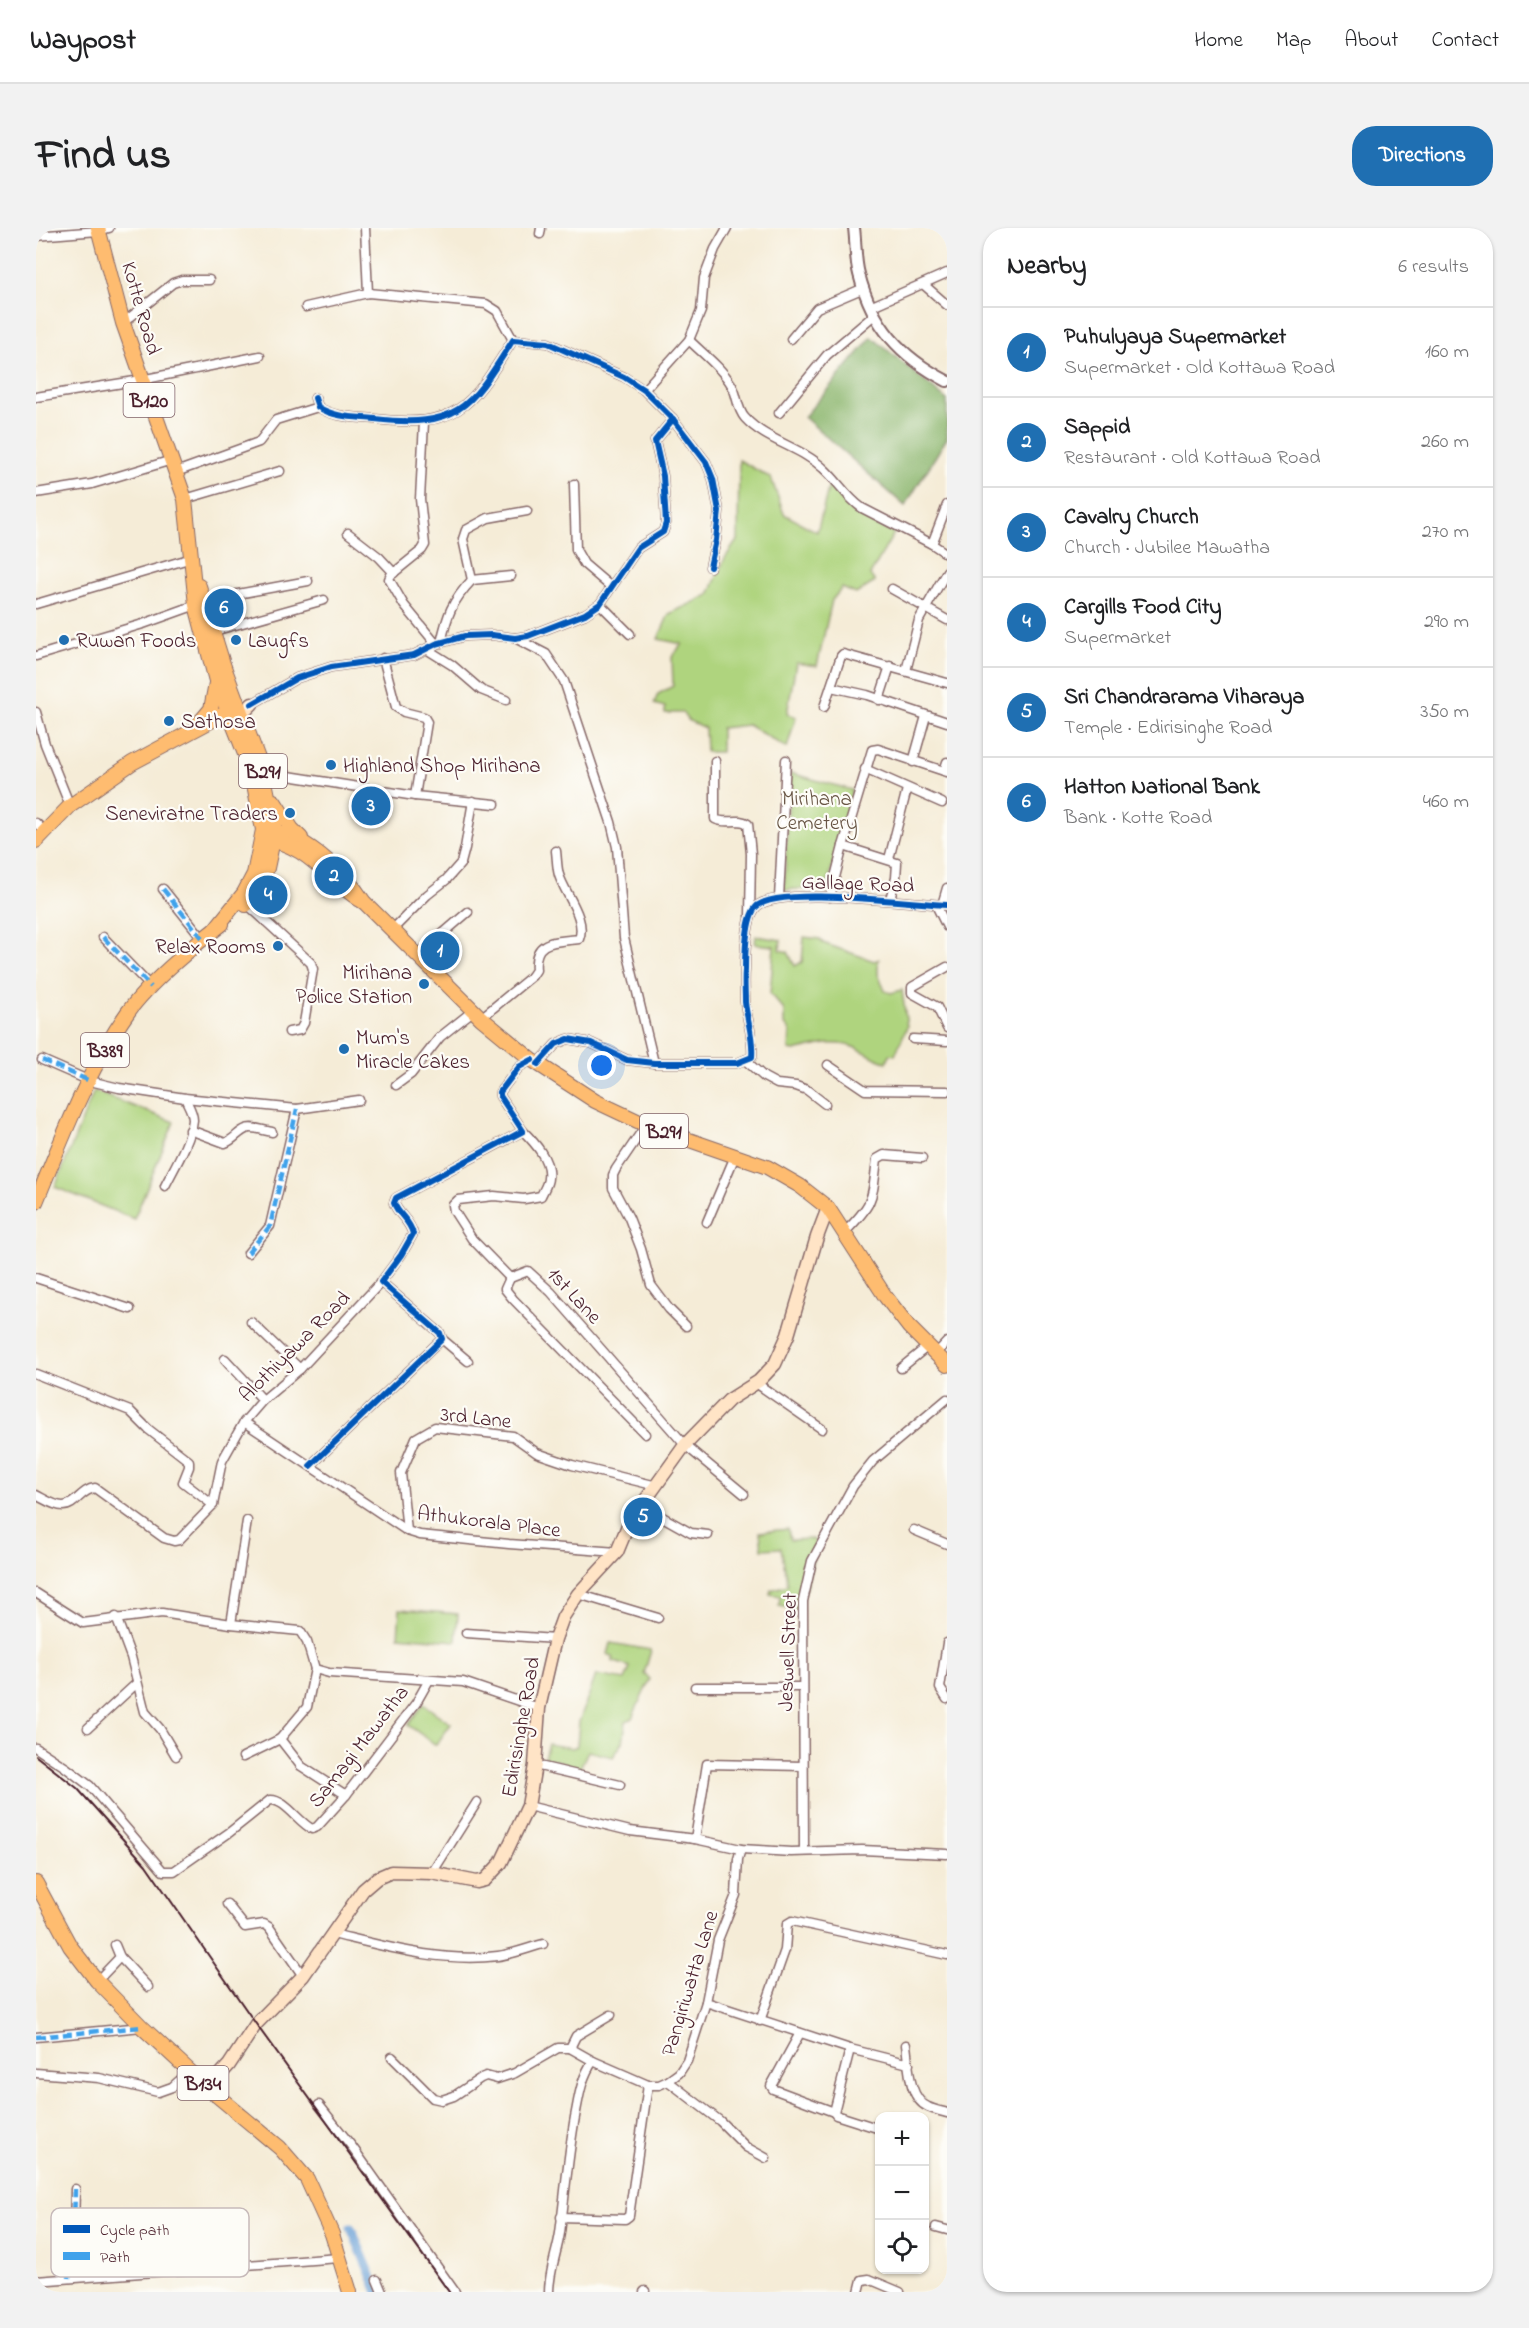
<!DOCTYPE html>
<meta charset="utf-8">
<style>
body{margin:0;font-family:"Indie Flower",sans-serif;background:#f2f2f2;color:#202124}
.controls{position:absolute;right:18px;bottom:18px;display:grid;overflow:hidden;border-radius:12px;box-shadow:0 2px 4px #0004}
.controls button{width:54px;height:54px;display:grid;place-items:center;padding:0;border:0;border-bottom:2px solid #e0e0e0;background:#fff;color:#202124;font:30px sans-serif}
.you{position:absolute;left:566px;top:838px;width:21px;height:21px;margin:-15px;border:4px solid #fff;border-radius:50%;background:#1a73e8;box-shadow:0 0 0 9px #1a73e833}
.badge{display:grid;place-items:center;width:39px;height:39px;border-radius:50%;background:#1f6fb2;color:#fff;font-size:20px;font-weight:700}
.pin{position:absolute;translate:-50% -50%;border:3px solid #fff;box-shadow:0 2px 6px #0006}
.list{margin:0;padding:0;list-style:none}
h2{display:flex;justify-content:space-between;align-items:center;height:78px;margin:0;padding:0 24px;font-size:26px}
h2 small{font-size:20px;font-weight:400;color:#757577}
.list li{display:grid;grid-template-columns:39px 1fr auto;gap:18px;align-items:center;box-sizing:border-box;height:90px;padding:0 24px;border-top:2px solid #e0e0e0}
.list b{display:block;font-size:22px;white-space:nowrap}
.list p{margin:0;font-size:20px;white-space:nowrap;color:#757577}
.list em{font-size:20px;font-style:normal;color:#757577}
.icon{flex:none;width:33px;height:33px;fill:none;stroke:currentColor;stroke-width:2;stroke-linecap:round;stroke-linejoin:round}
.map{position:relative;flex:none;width:911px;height:2064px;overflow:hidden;border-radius:24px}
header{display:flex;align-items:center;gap:36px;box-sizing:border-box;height:84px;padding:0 30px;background:#fff;border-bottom:2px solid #e0e0e0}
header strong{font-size:28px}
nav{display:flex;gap:33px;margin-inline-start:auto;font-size:21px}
.intro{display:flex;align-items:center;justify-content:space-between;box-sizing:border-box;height:144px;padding:0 36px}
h1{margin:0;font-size:42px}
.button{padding:15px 27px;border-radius:24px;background:#1f6fb2;color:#fff;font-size:21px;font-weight:700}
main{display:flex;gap:36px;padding:0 36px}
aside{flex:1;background:#fff;border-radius:24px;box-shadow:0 2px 4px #0004}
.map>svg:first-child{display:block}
</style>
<header>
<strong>Waypost</strong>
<nav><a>Home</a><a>Map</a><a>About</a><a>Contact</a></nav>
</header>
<div class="intro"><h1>Find us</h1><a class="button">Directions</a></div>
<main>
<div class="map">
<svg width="911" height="2064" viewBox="0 0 911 2064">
<rect width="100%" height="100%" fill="#fdfcf7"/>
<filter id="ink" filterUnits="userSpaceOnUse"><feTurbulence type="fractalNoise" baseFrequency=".0167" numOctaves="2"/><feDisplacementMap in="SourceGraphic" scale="12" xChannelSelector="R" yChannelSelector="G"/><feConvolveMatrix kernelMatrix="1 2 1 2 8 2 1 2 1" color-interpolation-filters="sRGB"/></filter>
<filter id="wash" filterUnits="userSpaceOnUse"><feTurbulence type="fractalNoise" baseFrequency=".008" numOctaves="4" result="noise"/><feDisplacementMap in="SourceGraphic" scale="24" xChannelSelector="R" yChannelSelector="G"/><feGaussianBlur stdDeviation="1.35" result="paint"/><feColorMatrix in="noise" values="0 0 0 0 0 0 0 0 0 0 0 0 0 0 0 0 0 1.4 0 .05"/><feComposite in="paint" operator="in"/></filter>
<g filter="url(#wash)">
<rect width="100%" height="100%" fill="#f5ecd7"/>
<!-- green -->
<g fill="#afd47e" stroke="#7c7a54" stroke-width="1.5">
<polygon points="703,232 735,250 748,286 781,304 793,257 836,295 858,305 834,347 839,354 820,366 806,360 796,372 781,438 760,435 751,486 760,489 751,520 712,497 685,500 685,524 670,524 669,500 653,493 647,485 629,485 629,479 618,476 622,466 637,458 636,429 646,416 622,411 633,386 673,367 689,330 702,311"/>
<polygon points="754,545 816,562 791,659 748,662"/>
<path d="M720,708l25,4 -1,10 8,2 7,14 7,-4 2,-25 16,2 3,4 51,18 6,-2 -2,1v14l7,17 6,2 11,-3 5,37 -12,28 -5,-1 -3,8c-12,-2 -20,-10 -31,-14 -20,-9 -40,-2 -61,3l-6,-1 1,-19 -6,-8v-13l-14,-16 4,-48 -19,-2z"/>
<polygon points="58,863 138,894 98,991 19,959"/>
<polygon points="752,1301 754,1312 777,1311 781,1317 764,1382 743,1378 744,1368 734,1366 735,1362 752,1357 745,1320 726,1321 724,1304"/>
<polygon points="364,1381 422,1386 420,1413 362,1408"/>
<polygon points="575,1415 615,1422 608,1446 614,1451 596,1490 590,1493 587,1514 577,1529 552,1523 542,1544 526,1539 528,1534 508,1530 512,1516 536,1520 541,1518 543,1494 560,1447 589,1452 594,1439 576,1433 578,1430 572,1426"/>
<polygon points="387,1476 415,1496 400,1517 372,1497"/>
</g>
<!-- forest -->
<polygon fill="#8bb66d" stroke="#6a6a4c" stroke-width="1.5" points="836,109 911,172 911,210 869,278 768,189"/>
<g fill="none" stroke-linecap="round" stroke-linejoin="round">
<!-- canal -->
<polyline stroke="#679fd6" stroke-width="9" points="315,2000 342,2064"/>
</g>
</g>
<g filter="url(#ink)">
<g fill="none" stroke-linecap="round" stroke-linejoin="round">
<defs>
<g id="minor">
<polyline points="329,0 332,65"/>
<polyline points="504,6 505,0"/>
<polyline points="0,8 62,3 73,0"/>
<polyline points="887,56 911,77"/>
<polyline points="270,79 332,65 450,76 461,83 477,112"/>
<polyline points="834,79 911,45"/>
<polyline points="87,95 137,55 146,52 173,52"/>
<polyline points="755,111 781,80 828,60"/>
<path d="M653,112c14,14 32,27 42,44 7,10 5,24 14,34 21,23 56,29 78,50 14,12 23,29 39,40l70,36 15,10"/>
<polyline points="608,162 653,112 665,83 668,50 679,21 691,0"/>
<polyline points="0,169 105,152 224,128"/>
<path d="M279,170l3,9c17,11 38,10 57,12 85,10 96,-13 138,-79l35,3 76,34 20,13 29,29 33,43 7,17 6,32 -3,29 -6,27"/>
<polyline points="743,185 791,127 837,88"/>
<polyline points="388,194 384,271 389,317 386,322 355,347 353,351 368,377 400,416"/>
<polyline points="140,244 223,214 240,192 282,179"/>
<polyline points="538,256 540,322 548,336 575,359"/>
<polyline points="0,265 56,256 136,232"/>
<polyline points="149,271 244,243"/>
<polyline points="312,305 343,329 358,345"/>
<polyline points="896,316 911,277"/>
<polyline points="436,352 427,311 430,302 452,290 491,283"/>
<polyline points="436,352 475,348"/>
<polyline points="856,361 911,392"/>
<polyline points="169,372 272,353"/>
<polyline points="0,376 156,330"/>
<polyline points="564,376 594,406"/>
<polyline points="178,403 288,372"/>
<polyline points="479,410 510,426 528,453 575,594 581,619 588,710 618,835"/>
<path d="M405,415c6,-28 11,-42 31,-63"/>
<polyline points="392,422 416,437 445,462 470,472"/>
<polyline points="0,428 107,396 160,377"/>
<polyline points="347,430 360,479 368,484 388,489 391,494 379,568"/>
<polyline points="870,443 883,392 911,343"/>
<polyline points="795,459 831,467 911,494"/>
<polyline points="843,472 854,438"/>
<polyline points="216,476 261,450 295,439 378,427 400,416 429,408 456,407 479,410 492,408 549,386 564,376 602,320 627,304 630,295 627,248 619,213 637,191"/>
<polyline points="788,479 805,428 807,426 911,455"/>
<polyline points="0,484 9,516 34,578"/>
<path d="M679,533v58c11,6 23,-2 33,5l3,30 -1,62"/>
<polyline points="877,534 890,488"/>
<polyline points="829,541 906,575"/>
<polyline points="908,543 911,534"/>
<polyline points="227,544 379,568 459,576"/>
<polyline points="0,595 9,604"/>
<polyline points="807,618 861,635 860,650 854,671"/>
<polyline points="853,631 871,561"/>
<polyline points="127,661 167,711"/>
<polyline points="794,669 807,618 836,522 842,521 911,544"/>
<polyline points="743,670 750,532"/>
<polyline points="211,676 275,735 277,741 268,795 264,802 253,804"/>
<polyline points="900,677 911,699"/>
<polyline points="906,677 911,660"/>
<polyline points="357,701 391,667 410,652 425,635 429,620 437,573"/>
<polyline points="67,709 115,759"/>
<polyline points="382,727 432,684"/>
<polyline points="911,739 876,759 876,765 901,779 911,800"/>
<path d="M445,790l51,-42 4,-6c-3,-31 19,-28 43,-31 8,-20 -14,-45 -20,-64 -2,-7 -2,-16 -3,-24"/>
<polyline points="877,811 911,813"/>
<polyline points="6,832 54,853 83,860 149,870 261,881 323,872"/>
<polyline points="709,832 728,849 741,856 760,858 771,862 789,876"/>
<path d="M502,836l18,-20 12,-5 23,4 36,17 27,3h83l15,-6c2,-19 -5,-36 -7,-55 0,-10 -1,-22 0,-32 0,-15 1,-52 11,-63 21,-22 158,-3 191,-2"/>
<polyline points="792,837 829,862 911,863"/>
<polyline points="360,857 375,846 404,809 438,782"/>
<polyline points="610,897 580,941 577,947 577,960 593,990 605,1021 615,1057 633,1081 650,1098"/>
<path d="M154,902l35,13c9,-3 13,-11 21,-14 6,-3 19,2 26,3"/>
<path d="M487,903c11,11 28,29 25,47 0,6 -5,13 -7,18l-17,3 -30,-3 -36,4 -5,5 1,6 18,28 38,39 18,-7 23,21 134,153 59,49"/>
<path d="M129,958c9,-18 26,-46 28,-66 0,-8 -5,-15 -8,-22"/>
<polyline points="671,994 699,928"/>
<path d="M809,1004c30,-30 27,-33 32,-73l7,-4 38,3"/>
<polyline points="212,1025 234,998 261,881"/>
<polyline points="0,1050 94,1081"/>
<polyline points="474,1050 469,1061 477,1071 609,1206"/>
<polyline points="215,1094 264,1141"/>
<polyline points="406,1111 432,1133"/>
<polyline points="900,1126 911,1114"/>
<polyline points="189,1131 227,1172"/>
<polyline points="865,1140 892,1118"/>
<polyline points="0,1146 94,1183 112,1201 153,1233 153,1239 147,1254 177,1277"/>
<polyline points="720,1155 786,1201"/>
<polyline points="208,1194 371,1303 384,1307 473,1316 581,1324"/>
<path d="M274,1238l132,-127 -2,-6 -59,-51 20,-27 12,-21c-3,-14 -15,-19 -19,-31l2,-5 127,-67 -23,-35v-4l19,-25 13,-7"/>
<path d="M0,1267c8,4 18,11 27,11 13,0 18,-17 32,-18l69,50 10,3 5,-1 34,-35 9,-44 22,-39 19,-22 37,-31 81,-87"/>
<polyline points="605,1277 655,1305 672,1307"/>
<polyline points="878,1302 911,1316"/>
<polyline points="371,1303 365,1245 380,1210 399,1199 477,1208 501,1225 536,1237 621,1258"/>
<polyline points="0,1365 47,1395 126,1385 195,1396 264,1403 271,1414 279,1441 293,1445 427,1454 503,1480"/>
<polyline points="542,1366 622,1390"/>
<polyline points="80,1389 95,1429 109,1484 124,1501 140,1528"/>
<polyline points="195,1396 211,1293"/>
<polyline points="430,1405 519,1411"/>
<polyline points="911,1415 904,1460 911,1471"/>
<polyline points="659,1459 766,1459"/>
<polyline points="52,1500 101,1455"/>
<polyline points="244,1511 265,1538 310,1567"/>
<path d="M0,1520l29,19 25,19 73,85h11l56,-39 40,-32c15,-1 28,22 42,29l5,-2 29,-32 70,-92 13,-23"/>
<polyline points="207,1529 244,1511 271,1479 279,1441"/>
<polyline points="499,1537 584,1557"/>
<polyline points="492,1578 594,1603 659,1611 705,1621 755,1624 826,1622 911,1626"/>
<polyline points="659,1611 671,1536 767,1538"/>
<polyline points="768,1623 767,1373 776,1333 817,1258 837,1233 911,1171"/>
<polyline points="396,1645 441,1574"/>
<polyline points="191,1676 209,1699 228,1696 233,1699 267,1748"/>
<path d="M297,1706c54,13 109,29 165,22 15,-2 30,-8 45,-12"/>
<polyline points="84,1729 112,1759"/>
<polyline points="61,1753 84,1729 79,1717"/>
<polyline points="670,1774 814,1821 873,1836"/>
<polyline points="724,1793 749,1722 751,1696 756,1693 911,1727"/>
<polyline points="764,1805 735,1858 737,1861 798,1884"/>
<polyline points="0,1809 106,1799"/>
<path d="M870,1817c3,20 2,53 22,62 6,3 13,4 19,6"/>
<polyline points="534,1820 540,1808 575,1787"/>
<polyline points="814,1821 798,1884 800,1887 844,1901"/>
<polyline points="356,1829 397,1870 406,1872 418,1868 445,1850 450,1848 461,1851 479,1845 522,1820 534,1820 557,1833"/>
<polyline points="0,1845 63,1850 122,1864 136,1859 154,1843"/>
<polyline points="632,1853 684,1893 710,1919 730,1930"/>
<polyline points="283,1877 317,1920 419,2064"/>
<polyline points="525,1989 589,1991 593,1988 612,1857 623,1857 632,1853 643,1845 651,1833 670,1774 682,1712 700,1667 702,1631 705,1621"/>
<polyline points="900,1999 911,2002"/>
<polyline points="33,2050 38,1999 39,1961"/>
<polyline points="341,2052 346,2064"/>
<polyline points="0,2053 303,2030"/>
<path d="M513,2064c0,-21 8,-39 11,-59 5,-39 8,-77 15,-116 4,-20 6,-39 18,-56l55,24"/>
<polyline points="608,2064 609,2063"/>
<polyline points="823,2064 826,2052 833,2051 864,2064"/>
</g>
<path id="tertiary" d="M818,0c2,15 1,32 5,46 13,52 42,83 88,107"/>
<g id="secondary">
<polyline points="206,486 216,476"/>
<polyline points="172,1860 193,1837 220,1796 267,1748 327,1662 341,1650 355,1644 396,1645 441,1654 449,1652 465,1635 492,1578 499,1537 503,1480 519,1411 527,1389 542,1366 581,1324 593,1295 649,1217 693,1172 723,1153 739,1136 752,1107 781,1009 792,980"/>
</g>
<g id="primary">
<polyline points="62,0 87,95 149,271 160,377 180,453 215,541 227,602 218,646 208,665 180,700"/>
<polyline points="163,358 188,439 227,544 239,602 231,640 224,658 210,677"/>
<polyline points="164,494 175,481 180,455"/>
<polyline points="238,573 256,601 265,610"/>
<path d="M227,602c37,0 82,42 101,72l117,116 51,42 63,41 51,24 121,42 33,19 28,22 57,88 24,31 38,38"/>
<path d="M230,612c39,2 65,43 96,61"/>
<polyline points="0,613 34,578 96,535 201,479"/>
<path d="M0,974c26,-63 53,-135 92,-190 20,-28 66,-67 94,-88"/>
<polyline points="0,1655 34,1718 61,1753 106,1799 172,1860 244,1920 271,1951 296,2006 314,2064"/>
</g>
</defs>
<!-- minor casing -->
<use href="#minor" stroke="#866767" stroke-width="11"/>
<!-- tertiary casing -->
<use href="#tertiary" stroke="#866767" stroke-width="14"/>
<!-- secondary casing -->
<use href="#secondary" stroke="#866767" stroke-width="15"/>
<!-- primary casing -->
<use href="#primary" stroke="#866767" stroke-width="16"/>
<!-- minor -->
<use href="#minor" stroke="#fff" stroke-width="8"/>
<!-- tertiary -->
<use href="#tertiary" stroke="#fff" stroke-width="10"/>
<!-- secondary -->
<use href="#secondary" stroke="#ffe4c6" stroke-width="12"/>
<!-- primary -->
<use href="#primary" stroke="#febc70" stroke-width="14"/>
<!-- rail -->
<polyline stroke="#4a1f2b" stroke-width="2" points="0,1528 41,1560 110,1637 220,1796 413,2064"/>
<!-- quiet -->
<g stroke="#40a2eb" stroke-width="4.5" stroke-dasharray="9 4.5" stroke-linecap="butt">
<polyline points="127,661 167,711"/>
<polyline points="67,709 115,759"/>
<polyline points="6,832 54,853"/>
<polyline points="212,1025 234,998 261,881"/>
<polyline points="0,1809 106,1799"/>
<polyline points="33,2050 38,1999 39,1961"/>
</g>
<defs>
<g id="cycleway">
<path d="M279,170l3,9c17,11 38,10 57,12 85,10 96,-13 138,-79l35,3 76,34 20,13 29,29 33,43 7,17 6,32 -3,29 -6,27"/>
<polyline points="216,476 261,450 295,439 378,427 400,416 429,408 456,407 479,410 492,408 549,386 564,376 602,320 627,304 630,295 627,248 619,213 637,191"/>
<path d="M502,836l18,-20 12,-5 23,4 36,17 27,3h83l15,-6c2,-19 -5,-36 -7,-55 0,-10 -1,-22 0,-32 0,-15 1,-52 11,-63 21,-22 158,-3 191,-2"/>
<path d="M274,1238l132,-127 -2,-6 -59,-51 20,-27 12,-21c-3,-14 -15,-19 -19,-31l2,-5 127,-67 -23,-35v-4l19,-25 13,-7"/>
</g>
</defs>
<!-- cycleway casing -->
<use href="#cycleway" stroke="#fdfcf7" stroke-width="10"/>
<!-- cycleway -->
<use href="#cycleway" stroke="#0057b8" stroke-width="6"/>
</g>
</g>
<!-- markers -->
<g fill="#1f6fb2" stroke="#fdfcf7" stroke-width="2">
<circle cx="28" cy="412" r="6"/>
<circle cx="200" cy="412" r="6"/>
<circle cx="133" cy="493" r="6"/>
<circle cx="295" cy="537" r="6"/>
<circle cx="254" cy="585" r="6"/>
<circle cx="242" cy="718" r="6"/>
<circle cx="388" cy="756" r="6"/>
<circle cx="308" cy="821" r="6"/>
</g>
<g text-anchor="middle" stroke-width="4.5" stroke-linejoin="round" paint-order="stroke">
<!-- shield labels -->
<g fill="#fdfcf7" stroke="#806168" stroke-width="1.5">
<rect x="87.5" y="155" width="51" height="34" rx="4.5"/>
<rect x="203" y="526" width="48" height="34" rx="4.5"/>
<rect x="45" y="805" width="48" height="34" rx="4.5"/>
<rect x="604" y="886" width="48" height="34" rx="4.5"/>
<rect x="141.5" y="1838" width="51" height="34" rx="4.5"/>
</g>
<g font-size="20" font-weight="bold" fill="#4a1f2b">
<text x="113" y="179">B120</text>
<text x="227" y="550">B291</text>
<text x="69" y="829">B389</text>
<text x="628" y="910">B291</text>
<text x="167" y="1862">B134</text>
</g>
<!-- street labels -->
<g font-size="21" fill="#4a1f2b" stroke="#fdfcf7">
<text transform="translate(106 80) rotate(74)" y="7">Kotte Road</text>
<text transform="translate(822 655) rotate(2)" y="7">Gallage Road</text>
<text transform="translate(539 1067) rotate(47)" y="7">1st Lane</text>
<text transform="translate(258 1118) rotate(-45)" y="7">Alothiyawa Road</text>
<text transform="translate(440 1189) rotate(6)" y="7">3rd Lane</text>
<text transform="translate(453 1293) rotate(7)" y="7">Athukorala Place</text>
<text transform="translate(751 1424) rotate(-88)" y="7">Jeswell Street</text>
<text transform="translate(484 1499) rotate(-80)" y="7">Edirisinghe Road</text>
<text transform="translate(322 1518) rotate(-52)" y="7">Samagi Mawatha</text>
<text transform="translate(653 1755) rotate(-73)" y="7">Pangiriwatta Lane</text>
</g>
<!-- poi labels -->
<g font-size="21" fill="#4a1f2b" stroke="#fdfcf7" text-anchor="start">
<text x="40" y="419">Ruwan Foods</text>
<text x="212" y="419">Laugfs</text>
<text x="145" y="500">Sathosa</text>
<text x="307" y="544">Highland Shop Mirihana</text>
<text x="242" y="592" text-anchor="end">Seneviratne Traders</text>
<text x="230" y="725" text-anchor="end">Relax Rooms</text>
<text x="376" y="751" text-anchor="end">Mirihana<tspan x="376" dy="24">Police Station</tspan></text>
<text x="320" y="816">Mum's<tspan x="320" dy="24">Miracle Cakes</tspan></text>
</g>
<!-- park labels -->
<g font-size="21" fill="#685544" stroke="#fdfcf7">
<text x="781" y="577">Mirihana<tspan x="781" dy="24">Cemetery</tspan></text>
</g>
</g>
<!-- legend -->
<rect x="15" y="1980" width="198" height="69" rx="9" fill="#fdfcf7" stroke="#c7baba" stroke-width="1.5"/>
<rect x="27" y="1997" width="27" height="8" fill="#0057b8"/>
<rect x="27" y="2024" width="27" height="8" fill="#40a2eb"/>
<g font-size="16" fill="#4a1f2b">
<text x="64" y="2007">Cycle path</text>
<text x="64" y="2034">Path</text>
</g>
</svg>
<div class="controls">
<button>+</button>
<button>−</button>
<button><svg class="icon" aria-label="locate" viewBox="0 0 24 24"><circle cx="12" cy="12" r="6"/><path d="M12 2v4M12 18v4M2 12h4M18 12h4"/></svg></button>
</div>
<div class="you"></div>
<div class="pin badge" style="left:404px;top:723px">1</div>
<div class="pin badge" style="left:298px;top:648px">2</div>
<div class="pin badge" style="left:335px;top:578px">3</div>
<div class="pin badge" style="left:232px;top:667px">4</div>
<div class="pin badge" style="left:607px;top:1289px">5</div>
<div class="pin badge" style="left:188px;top:380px">6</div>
</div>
<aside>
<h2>Nearby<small>6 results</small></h2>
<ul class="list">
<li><span class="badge">1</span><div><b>Puhulyaya Supermarket</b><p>Supermarket · Old Kottawa Road</p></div><em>160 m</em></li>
<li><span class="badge">2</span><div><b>Sappid</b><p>Restaurant · Old Kottawa Road</p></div><em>260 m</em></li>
<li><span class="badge">3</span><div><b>Cavalry Church</b><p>Church · Jubilee Mawatha</p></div><em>270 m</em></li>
<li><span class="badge">4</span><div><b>Cargills Food City</b><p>Supermarket</p></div><em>290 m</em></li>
<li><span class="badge">5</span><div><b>Sri Chandrarama Viharaya</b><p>Temple · Edirisinghe Road</p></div><em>350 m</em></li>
<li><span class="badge">6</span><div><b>Hatton National Bank</b><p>Bank · Kotte Road</p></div><em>460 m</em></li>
</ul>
</aside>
</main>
